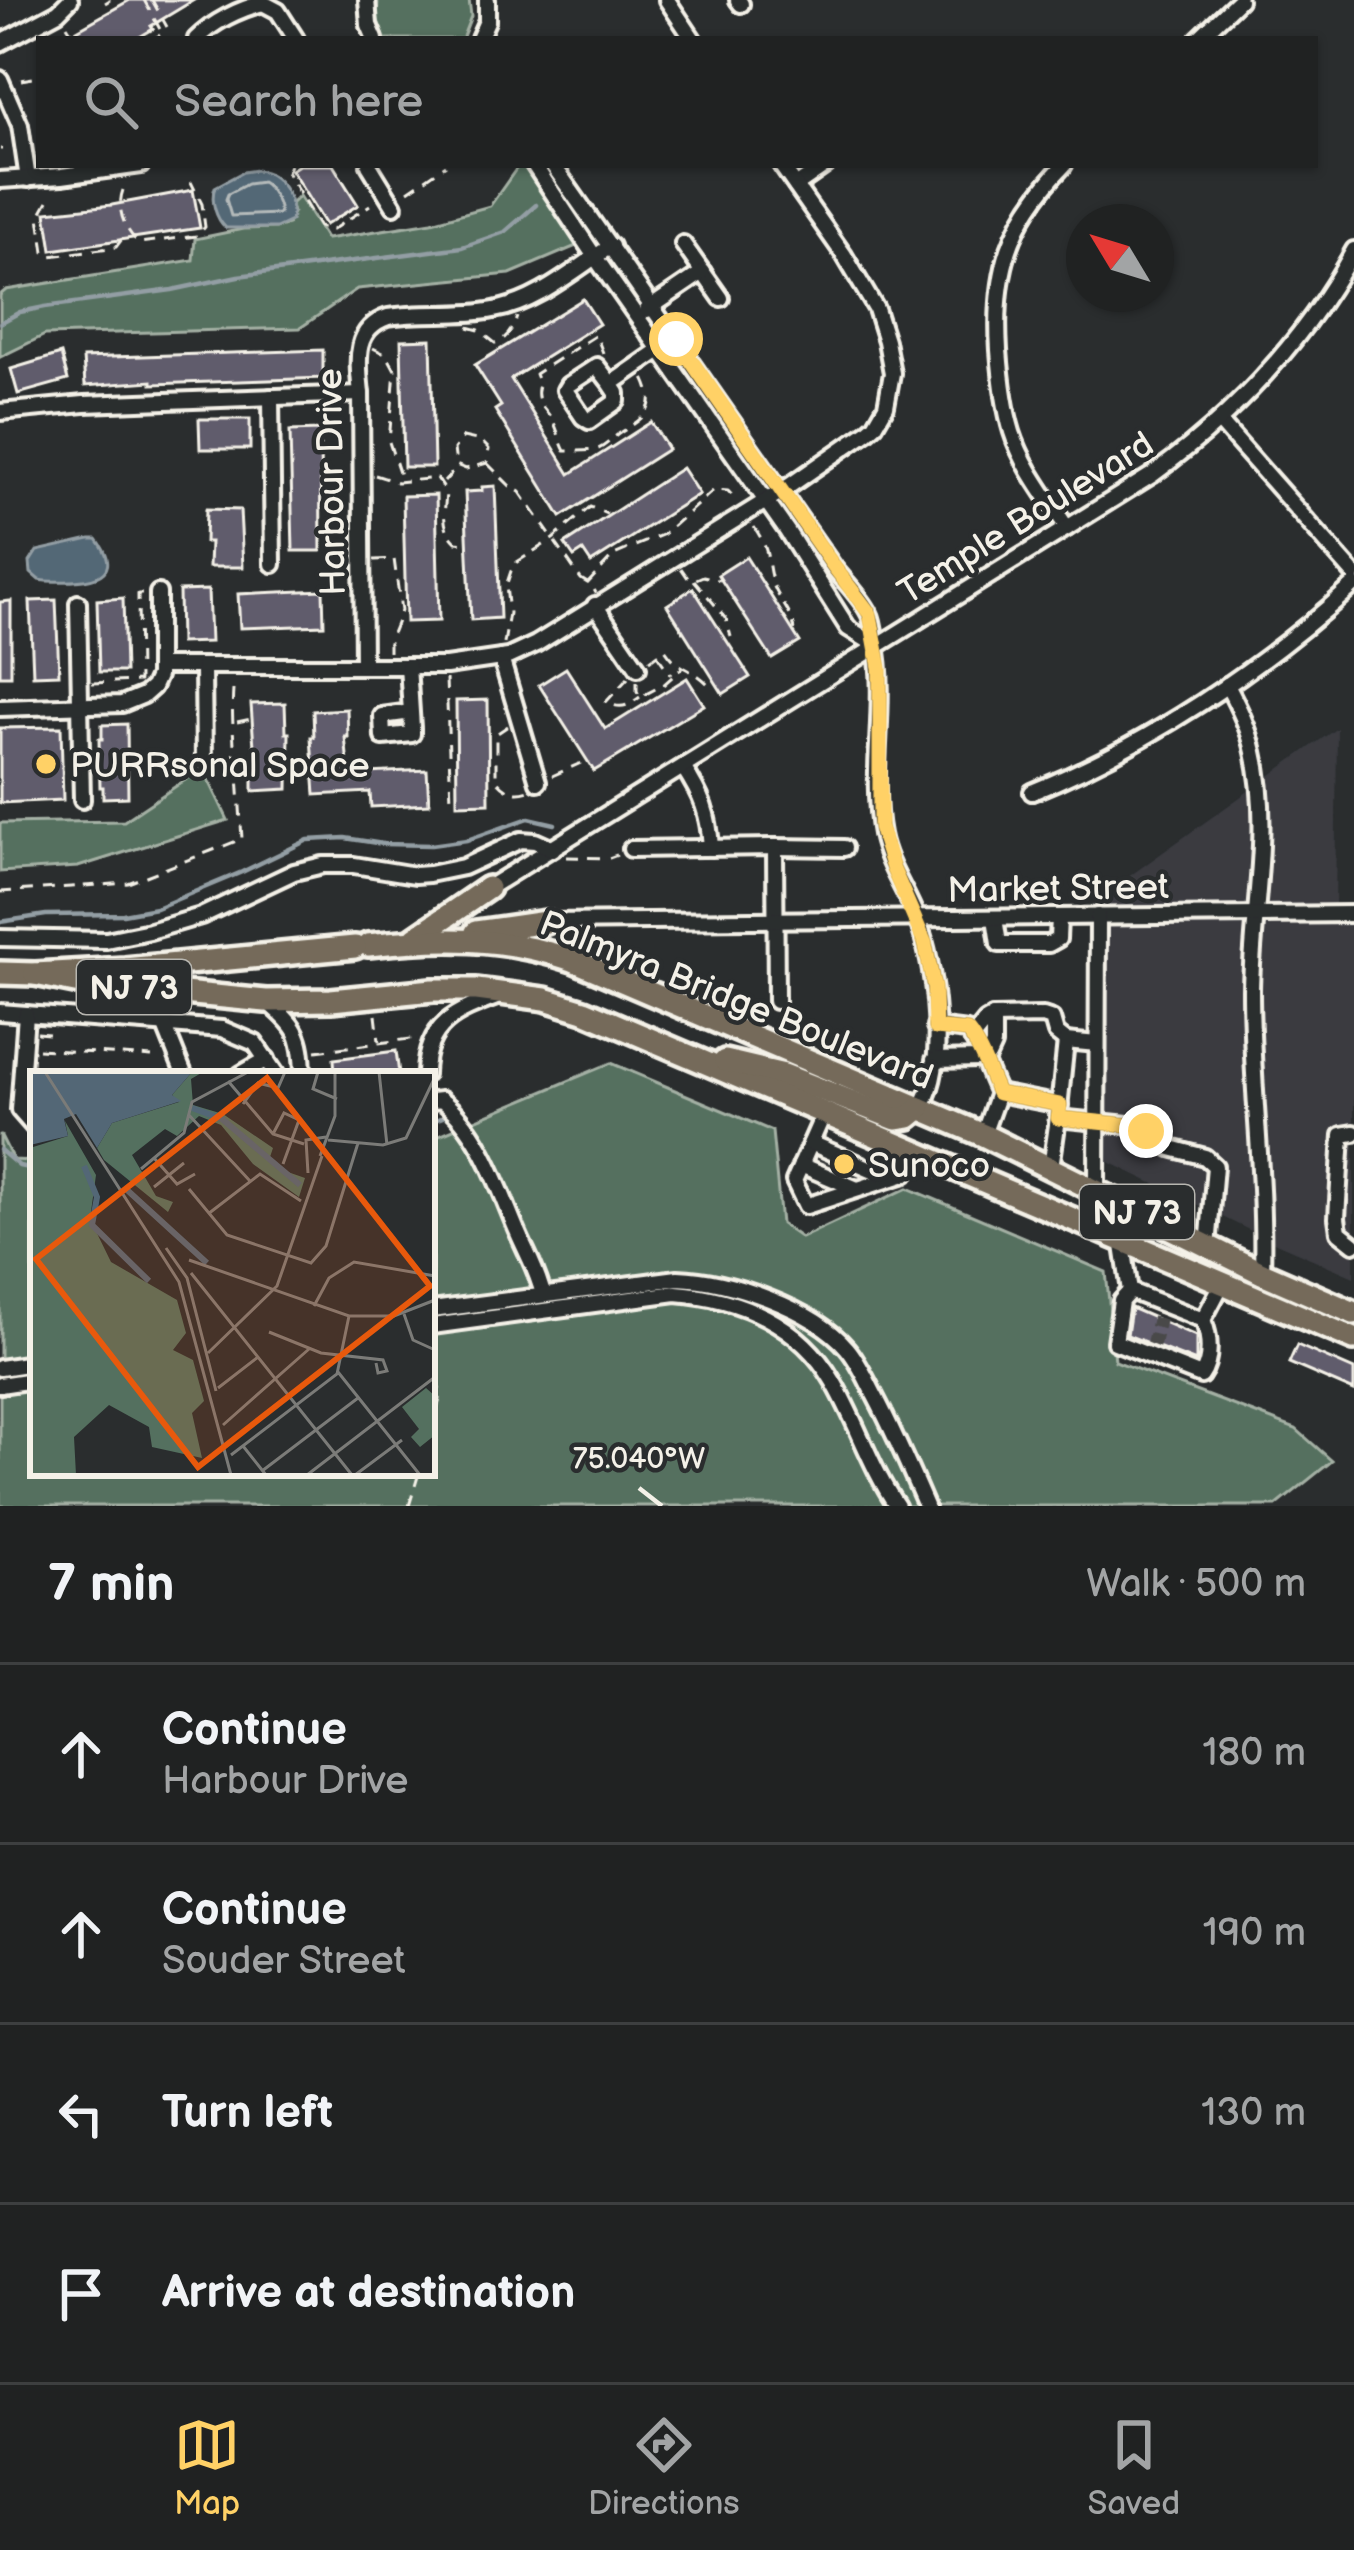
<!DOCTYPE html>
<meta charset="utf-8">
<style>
body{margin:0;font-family:"Balsamiq Sans",sans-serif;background:#2d2f2f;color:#f1f3f6}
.compass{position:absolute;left:1066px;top:204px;width:108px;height:108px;border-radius:50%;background:#202222;box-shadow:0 3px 9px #0004;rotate:308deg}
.stop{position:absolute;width:36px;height:36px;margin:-27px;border:9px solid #ffd166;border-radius:50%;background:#fff}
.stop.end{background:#ffd166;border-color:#fff;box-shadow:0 3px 12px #0008}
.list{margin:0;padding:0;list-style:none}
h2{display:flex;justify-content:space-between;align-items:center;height:156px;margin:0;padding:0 48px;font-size:51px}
h2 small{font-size:39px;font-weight:400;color:#a2a4a5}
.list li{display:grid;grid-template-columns:78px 1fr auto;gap:36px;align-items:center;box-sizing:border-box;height:180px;padding:0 48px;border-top:3px solid #3d3f40}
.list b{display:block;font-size:45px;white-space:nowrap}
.list p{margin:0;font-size:39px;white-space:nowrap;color:#a2a4a5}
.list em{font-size:39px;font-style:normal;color:#a2a4a5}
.icon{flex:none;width:66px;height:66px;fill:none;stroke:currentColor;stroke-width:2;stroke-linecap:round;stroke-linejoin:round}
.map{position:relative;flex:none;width:1354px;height:1506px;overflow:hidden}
.search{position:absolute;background:#202222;box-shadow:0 3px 9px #0004;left:36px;right:36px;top:36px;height:132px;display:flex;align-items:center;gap:30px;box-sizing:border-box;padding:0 42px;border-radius:0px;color:#a2a4a5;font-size:45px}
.sheet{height:876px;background:#202222}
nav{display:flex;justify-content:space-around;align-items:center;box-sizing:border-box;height:168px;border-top:3px solid #3d3f40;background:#202222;font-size:33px;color:#a2a4a5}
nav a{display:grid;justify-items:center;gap:6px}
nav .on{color:#ffd166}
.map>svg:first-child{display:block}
</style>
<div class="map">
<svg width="1354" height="1506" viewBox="0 0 1354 1506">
<rect width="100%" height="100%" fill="#2a2d2e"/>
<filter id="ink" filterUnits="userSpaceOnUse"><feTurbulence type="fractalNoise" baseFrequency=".00833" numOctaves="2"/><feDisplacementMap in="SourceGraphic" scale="24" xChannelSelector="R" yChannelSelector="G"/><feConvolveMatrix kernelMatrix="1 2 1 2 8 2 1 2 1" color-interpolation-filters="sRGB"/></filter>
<g filter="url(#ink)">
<!-- built -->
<polygon fill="#3a3b41" points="1337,728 1335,914 1354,915 1354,1277 1278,1244 1101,1158 1096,900"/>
<!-- green -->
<g fill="#54705f" stroke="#a4b0a4" stroke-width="3">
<polygon points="378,0 469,0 471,16 462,39 385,39 377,18"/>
<polygon points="519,165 527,165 581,244 510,274 357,289 300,328 45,335 0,357 0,295 6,290 193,260 195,239 243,229 276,228 288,224 293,213 291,204 299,196 326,239 432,222 490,206"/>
<polygon points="203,768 228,820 78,867 0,872 0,823 124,821"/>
<polygon points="611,1063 772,1131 781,1224 801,1238 908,1188 1106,1272 1115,1361 1296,1429 1332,1461 1276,1506 0,1506 0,1134 13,1160 33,1161 33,1473 432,1473 432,1138"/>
</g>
<!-- water -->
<g fill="#536776" stroke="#939ea4" stroke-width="3">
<path d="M256,170c23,2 40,29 35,51l-15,7h-50c-10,-9 -16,-28 -11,-41l28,-15z"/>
<path d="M90,539h7c34,45 -21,43 -51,42l-7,-1 -8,-7 -1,-11 7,-11z"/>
</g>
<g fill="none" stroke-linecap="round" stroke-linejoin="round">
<!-- shore -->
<path stroke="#b4baba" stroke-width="3" d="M262,182c8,4 19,23 17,32l-48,2 -5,-17 2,-5 19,-10z"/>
<!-- stream -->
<g stroke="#939ea4" stroke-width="4.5">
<polyline points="0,323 20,312 45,307 172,290 238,276 462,247 505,232 536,205"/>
<polyline points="0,922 46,915 123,914 156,908 242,872 308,840 345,838 383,844 431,845 467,840 529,818 555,824"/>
<polyline points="432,1121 443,1117"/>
<polyline points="0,1150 19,1166 33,1169"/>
</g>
</g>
<!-- building -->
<g fill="#615b6c" stroke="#f4f1e8" stroke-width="3">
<polygon points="130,0 194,0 151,26 153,29 136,39 83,39 77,30"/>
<polygon points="299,165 333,165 358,205 325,225 291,170"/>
<polygon points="193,190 200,228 52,250 46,212 112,205"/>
<polygon points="583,299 599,324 511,379 570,474 651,422 668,449 561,517 495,410 501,406 475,365"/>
<polygon points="431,339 434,467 404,467 401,340"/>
<polygon points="323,350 323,378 152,384 152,381 85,386 83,358"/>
<polygon points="61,354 68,380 18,394 11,369"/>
<polygon points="199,419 250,419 250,449 200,449"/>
<polygon points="320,430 321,551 293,551 290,431"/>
<polygon points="682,468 699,494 591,563 583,551 574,557 565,544"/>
<polygon points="495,486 500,618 471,620 465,492 482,491 482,487"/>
<polygon points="436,495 439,621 406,622 403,496"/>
<polygon points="206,509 240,510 243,567 209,567 210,542 205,542"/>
<polygon points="746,557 800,642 772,659 718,575"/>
<polygon points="693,588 750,677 723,694 667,605"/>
<polygon points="208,590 210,642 180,643 179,591"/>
<polygon points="323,590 324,625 240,628 238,594"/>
<polygon points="123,598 125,672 99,672 97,600"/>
<polygon points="56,600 59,674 33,675 30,601"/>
<polygon points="11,601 11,676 0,676 0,602"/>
<polygon points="566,668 605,729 687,678 704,705 594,771 539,685"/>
<polygon points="488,700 489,803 457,804 456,701"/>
<polygon points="285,703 286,733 289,733 288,789 253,791 253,761 255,761 251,704"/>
<polygon points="347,709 348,737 345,737 349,774 427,770 429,804 371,807 370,792 315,795 311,737 314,737 313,711"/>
<polygon points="127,724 128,797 103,798 103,787 100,787 99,739 102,739 102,725"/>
<polygon points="61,727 63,800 0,803 0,728"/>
<polygon points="396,1051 399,1074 335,1074 334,1059"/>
<polygon points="1131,1308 1196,1336 1196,1362 1127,1335"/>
<polygon points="1297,1345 1354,1370 1354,1391 1289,1363"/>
</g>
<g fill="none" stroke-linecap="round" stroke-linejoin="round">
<!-- minor-tunnel -->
<polyline stroke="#484a4a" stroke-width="14" stroke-dasharray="14 7" stroke-linecap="butt" points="1152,1348 1159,1318"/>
<defs>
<g id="minor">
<polyline points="367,0 369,25 375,39"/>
<polyline points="667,0 693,39"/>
<polyline points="738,0 741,4"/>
<path d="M196,39c17,-17 43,-30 67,-36l15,8 18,28"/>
<polyline points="479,39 487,21 487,0"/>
<polyline points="1198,39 1239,0"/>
<polyline points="0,43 58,12 70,0"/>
<polyline points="0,79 20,125 28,179"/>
<polyline points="369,165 394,206"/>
<polyline points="534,165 595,257 787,531 848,628 877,646"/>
<path d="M553,165l282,404c11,14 26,28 34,44 4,7 5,18 6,27 13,63 -6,130 6,194 6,31 25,56 36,85 18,44 32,150 3,189"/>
<path d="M1064,165c-55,57 -70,107 -65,185 2,27 5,56 13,82 11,35 35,65 55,96"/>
<polyline points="0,180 62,176 141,165"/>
<polyline points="796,186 826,165"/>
<polyline points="683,244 721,298"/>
<polyline points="647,310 703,272"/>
<polyline points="611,384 617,393 617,401 589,421 583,417 565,390 568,385 597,366 611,384 667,345"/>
<polyline points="271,397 273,564"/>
<polyline points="0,412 84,404 361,394"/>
<polyline points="1220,422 1354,574"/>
<polyline points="78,603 82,800"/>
<polyline points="595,605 638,668"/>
<polyline points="501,658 538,782"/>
<polyline points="158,666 446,666 508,657 536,644 782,491 867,432 875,425 886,406 892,373 886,341 876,309 844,255 781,165"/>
<polyline points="203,666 204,764"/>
<path d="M363,666l-2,-272c-3,-31 -9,-65 27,-77 35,-6 71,0 106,-7 44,-8 80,-40 117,-64"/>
<polyline points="408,666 412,728 412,734 383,737 382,716 411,712"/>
<path d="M1227,685c11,21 22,43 27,67 18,78 -2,159 -3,238 0,94 14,188 11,283"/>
<polyline points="0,708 122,704 144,695 153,687 158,676 158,593"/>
<path d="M683,767c19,29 26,47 28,81"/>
<path d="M1032,792c116,-47 228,-122 322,-207"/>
<polyline points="775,847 844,848"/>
<polyline points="631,849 775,847 776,1001"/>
<path d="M488,888l664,-413c84,-61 152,-134 202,-225"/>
<polyline points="995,918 999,944 1049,944 1058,939 1059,917"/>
<polyline points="546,922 1354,914"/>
<polyline points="0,938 106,940 150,931 201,916 294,872 323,865 354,865 415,875 429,874 463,867 521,840 535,841 553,849"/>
<path d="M266,1001c31,25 36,34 37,73"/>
<polyline points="0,1012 222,1029 255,1043 276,1074"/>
<polyline points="26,1014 19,1110 33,1126"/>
<polyline points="164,1024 184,1074"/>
<path d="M935,1027l32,4c14,17 21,41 31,62l-15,42"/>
<polyline points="972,1038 986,1021 993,1017 1043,1016 1052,1019 1056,1033 1066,1041"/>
<polyline points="1097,1044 1066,1041 1058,1118 1128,1125 1146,1131 1171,1148 1205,1157 1215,1166 1208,1247"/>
<polyline points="934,1060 981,1059 988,1056 993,1045 993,1017"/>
<polyline points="241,1074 267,1059"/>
<path d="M425,1074c1,-53 34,-63 77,-79"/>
<polyline points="998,1093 1060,1105"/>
<path d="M432,1101l9,-1c40,30 58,89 77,133 9,21 20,39 25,62"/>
<polyline points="824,1113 794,1181 806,1206 905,1174 916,1153"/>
<polyline points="1354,1133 1342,1135 1337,1218 1339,1232 1354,1244"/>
<polyline points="811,1143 892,1178"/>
<polyline points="801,1165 857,1189"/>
<polyline points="1051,1167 1058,1118"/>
<polyline points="1097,1191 1098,916"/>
<polyline points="1122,1239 1130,1291 1203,1320 1223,1282"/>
<path d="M1130,1291l-9,10 -6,41 86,34c11,-15 9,-40 2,-56"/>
<path d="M432,1310l246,-32c51,2 135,30 169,70 12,14 19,31 28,48 19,36 35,73 51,110"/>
<path d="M432,1326l244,-33c64,5 124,31 157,88 24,41 37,86 64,125"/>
<polyline points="0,1368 33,1363"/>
<polyline points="0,1385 33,1380"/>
</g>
<g id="highway">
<polyline points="476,932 546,922"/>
<polyline points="415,938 488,888"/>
<path d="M368,945c73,-8 133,-9 205,15l410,175 279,138 92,40"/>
<polyline points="0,973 35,974 125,969 355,947"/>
<polyline points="35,974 80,983 266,1001 331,1000 433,990 477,990 545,999 584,1011 1354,1339"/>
<polyline points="725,1061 784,1075 896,1119 909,1117 920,1108"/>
</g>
</defs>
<!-- minor casing -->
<use href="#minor" stroke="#f4f1e8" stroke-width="22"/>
<!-- highway casing -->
<use href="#highway" stroke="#f4f1e8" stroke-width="30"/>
<!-- path -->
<g stroke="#f4f1e8" stroke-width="3" stroke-dasharray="12 9" stroke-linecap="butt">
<polyline points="144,0 161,31"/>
<polyline points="152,0 167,27"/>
<polyline points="105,3 110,0"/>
<polyline points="67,25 76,39"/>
<polyline points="153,39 160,35"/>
<polyline points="21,80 39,77"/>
<polyline points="0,149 2,149"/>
<polyline points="290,165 287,172 319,227 332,230 370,205"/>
<path d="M123,190c-7,19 1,40 16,53l58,-7 8,-9 -3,-23 -11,-22"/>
<polyline points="408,191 446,165"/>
<polyline points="48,201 39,217 44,252 51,256 116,247 125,235"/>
<path d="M468,327l11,3 16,13c12,-3 18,-15 22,-26"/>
<polyline points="373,348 387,355 395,370 389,442 402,481"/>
<path d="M603,353l-7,-18 -61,39 4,10c-5,19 5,22 14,37 5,9 7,21 12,30 10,0 20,0 30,-1 10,-2 17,-12 25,-17 25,-16 40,-24 23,-57"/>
<polygon points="463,437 481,441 489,449 487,463 466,469 456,465 454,449"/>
<polyline points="487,463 510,486 520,492 581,579 592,586 596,593"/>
<path d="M375,475l22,7 40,-4 9,14c-1,20 -6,34 10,50l9,1"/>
<polyline points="444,482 457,467"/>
<path d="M754,527c18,26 11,31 19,57 6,17 19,28 22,46"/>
<polyline points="374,560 394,559 401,611 389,641 389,652"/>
<polyline points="681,568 688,578 694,580 703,576 720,580"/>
<polyline points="694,580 726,618 731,637"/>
<polyline points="587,584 614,555 664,534 714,490 728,491 736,500"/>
<polyline points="504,644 509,613 506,586 511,571 517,562 553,539 590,507 607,514"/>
<polyline points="657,655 671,675"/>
<path d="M649,661l16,-12c16,24 26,17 43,35"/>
<path d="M628,678l-22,24c15,8 22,4 34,-5"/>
<polyline points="446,679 451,801"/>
<polyline points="637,682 637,691 640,697 663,685 682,668"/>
<polyline points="92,683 139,681 138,594 145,594"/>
<path d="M233,690c-2,27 2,55 2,83l18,2"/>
<polyline points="237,722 251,719"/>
<path d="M508,726l-12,8v45c9,12 19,16 33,11"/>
<polyline points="552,776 581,763"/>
<polyline points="567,857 609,858 617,855"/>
<polyline points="0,892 128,883 242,839 238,775"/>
<polyline points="376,1015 379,1041"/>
<polyline points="37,1033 50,1034"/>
<polyline points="38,1049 152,1057"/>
<polyline points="316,1051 418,1038"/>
<polyline points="432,1381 442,1392 432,1427"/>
<polyline points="409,1506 419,1473"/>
</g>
<!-- minor -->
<use href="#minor" stroke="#2a2d2e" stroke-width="14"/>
<!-- highway -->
<use href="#highway" stroke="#746a5a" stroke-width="21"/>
</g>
</g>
<g fill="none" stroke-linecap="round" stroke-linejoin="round" filter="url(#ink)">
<!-- route -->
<path stroke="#ffd166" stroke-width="15" d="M676,339l159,229 35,46 10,54v159l13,42 32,74 9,45 1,40 32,3c14,17 21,41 31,62l62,12 -2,13 70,7 18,6"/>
</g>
<!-- ticks -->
<path fill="none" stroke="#f4f1e8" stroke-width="4.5" d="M639,1488l23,18"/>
<!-- markers -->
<g fill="#ffd166" stroke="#2a2d2e" stroke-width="4.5">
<circle cx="46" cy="764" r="12"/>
<circle cx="844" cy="1164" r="12"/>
</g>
<g text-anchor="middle" stroke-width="9" stroke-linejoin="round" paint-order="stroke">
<!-- shield labels -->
<g fill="#2a2d2e" stroke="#b7b6b0" stroke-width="3">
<rect x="77" y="960" width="114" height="54" rx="9"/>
<rect x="1080" y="1185" width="114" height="54" rx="9"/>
</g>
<g font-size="33" font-weight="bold" fill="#f4f1e8">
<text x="134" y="999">NJ 73</text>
<text x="1137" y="1224">NJ 73</text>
</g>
<!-- street labels -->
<g font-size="36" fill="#f4f1e8" stroke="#2a2d2e">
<text transform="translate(330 482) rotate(-91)" y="13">Harbour Drive</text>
<text transform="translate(1025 517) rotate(-32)" y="13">Temple Boulevard</text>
<text transform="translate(1058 887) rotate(-1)" y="13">Market Street</text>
<text transform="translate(737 999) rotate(22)" y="13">Palmyra Bridge Boulevard</text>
</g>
<!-- poi labels -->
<g font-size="36" fill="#f4f1e8" stroke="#2a2d2e" text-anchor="start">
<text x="70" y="777">PURRsonal Space</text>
<text x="868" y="1177">Sunoco</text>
</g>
</g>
<!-- overview -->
<g transform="translate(30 1071)">
<rect width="405" height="405" fill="#2a2d2e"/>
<path d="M162,1h11l-12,7 2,26 30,9 50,34 -3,9 15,14 20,7 -6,19 -46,-33 -32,-39 -22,-9 -22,20 -12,-7 -33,26 24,41 17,6 -5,10 -64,-52 -7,-12 15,-25 67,-21 -7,-7zM35,50l31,54 -6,44 21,43 66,38 9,33 -13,17 20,10 11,41 -12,12 10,45 -50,-11 -3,-20 -40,-22 -35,32 2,38h-46v-327l38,-12zM396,317l9,8v39l-15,12 -9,-10 8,-8 -17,-22z" fill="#54705f"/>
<path d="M0,1h162l-20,23 9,6 -69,22 -15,25 -21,-34 -12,5 4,17 -38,9z" fill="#536776"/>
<path fill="none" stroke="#536776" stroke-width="6" d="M162,37l30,11 78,66M54,95l13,31 -5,28 57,56M96,118l81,74"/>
<path fill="none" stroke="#7b7b78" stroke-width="3" d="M15,1l134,210 52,193M288,1l-5,17 24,10M349,1l8,73M198,10l45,53 31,10M213,33l15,-21 20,5 7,-16M158,43l62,67M243,63l11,-21 15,7 -16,44M298,69l55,5 23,-7 29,-61M290,85l15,-40v-44M124,87l23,26 18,-10M111,98l43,-36 8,-31 56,-30M278,102l-2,-33 20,-3M124,116l30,-24M159,118l38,46 84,28 15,-17 32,-103M178,143l52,-40 41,27M136,177l21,30 29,113M159,189l160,56h45l41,-16M161,202l161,202M284,235l15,-28 25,-16 81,14M374,243l9,26 22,10M239,261l52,21 62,7 4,11 -9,2 -2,-10M178,282l69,-67 45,-130M308,301l82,103M188,317l40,-31M193,354l86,-76M213,375l23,29M201,384l106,-81 12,-58M232,400l96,-73M277,404l128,-98M325,404l47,-35"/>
<path fill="#e8590c" fill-opacity="0.15" stroke="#e8590c" stroke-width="6" d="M237,7l163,208 -232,181 -162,-208z"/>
<rect width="405" height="405" fill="none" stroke="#f4f1e8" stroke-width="6"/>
</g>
<g font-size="30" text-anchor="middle" fill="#f4f1e8" stroke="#2a2d2e" stroke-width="9" stroke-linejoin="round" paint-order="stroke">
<text x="639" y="1468">75.040°W</text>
</g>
</svg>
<svg class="compass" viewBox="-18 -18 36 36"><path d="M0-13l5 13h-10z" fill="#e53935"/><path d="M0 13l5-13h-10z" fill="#a2a4a5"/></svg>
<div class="stop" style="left:676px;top:339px"></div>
<div class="stop end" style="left:1146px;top:1131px"></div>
<div class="search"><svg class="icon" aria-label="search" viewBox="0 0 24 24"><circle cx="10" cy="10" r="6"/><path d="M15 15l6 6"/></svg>Search here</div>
</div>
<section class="sheet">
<h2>7 min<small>Walk · 500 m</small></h2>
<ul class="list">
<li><svg class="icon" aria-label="ahead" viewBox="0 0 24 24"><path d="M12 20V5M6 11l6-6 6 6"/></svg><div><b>Continue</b><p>Harbour Drive</p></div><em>180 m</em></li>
<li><svg class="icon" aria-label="ahead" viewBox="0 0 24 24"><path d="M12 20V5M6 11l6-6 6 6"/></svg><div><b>Continue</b><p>Souder Street</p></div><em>190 m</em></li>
<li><svg class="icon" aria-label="left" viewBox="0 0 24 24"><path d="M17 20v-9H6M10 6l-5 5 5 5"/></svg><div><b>Turn left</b></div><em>130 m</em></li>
<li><svg class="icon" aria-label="arrive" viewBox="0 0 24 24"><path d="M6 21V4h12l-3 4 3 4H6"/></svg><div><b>Arrive at destination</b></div></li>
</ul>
</section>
<nav>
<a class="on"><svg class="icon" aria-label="map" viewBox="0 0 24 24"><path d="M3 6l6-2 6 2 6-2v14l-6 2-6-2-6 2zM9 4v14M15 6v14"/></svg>Map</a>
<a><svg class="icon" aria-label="directions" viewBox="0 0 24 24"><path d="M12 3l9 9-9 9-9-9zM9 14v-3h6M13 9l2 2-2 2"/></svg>Directions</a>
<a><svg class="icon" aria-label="saved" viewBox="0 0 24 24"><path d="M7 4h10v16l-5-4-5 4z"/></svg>Saved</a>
</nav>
